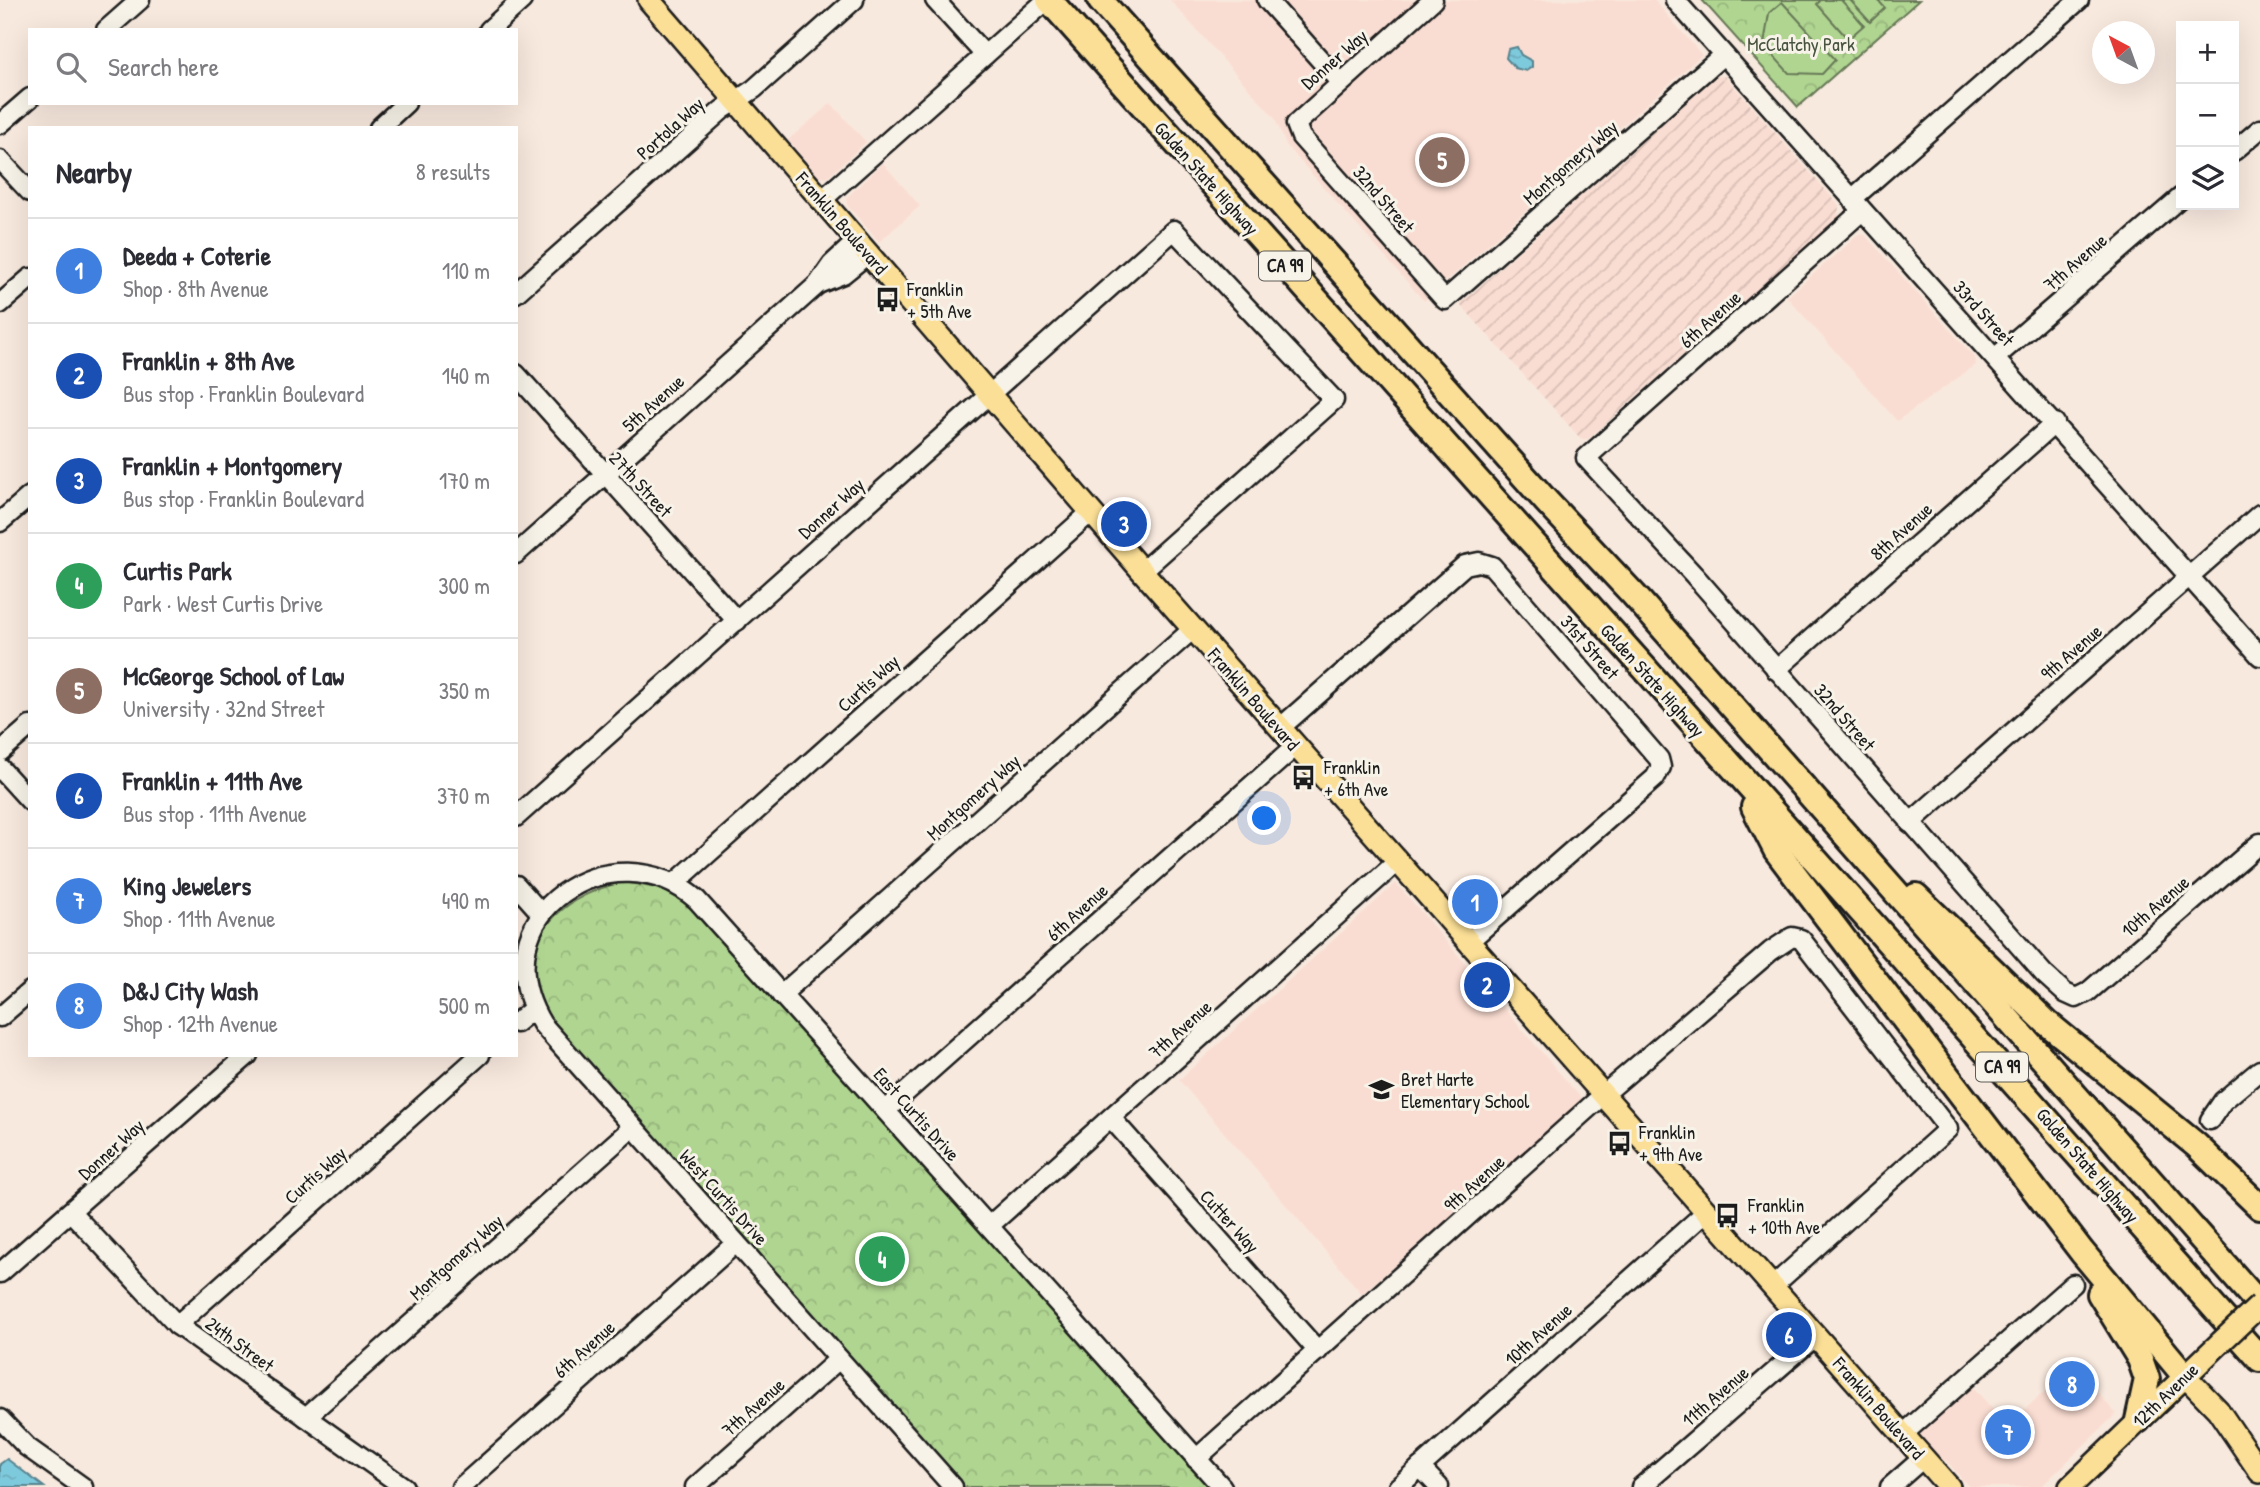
<!DOCTYPE html>
<meta charset="utf-8">
<style>
body{margin:0;font-family:"Patrick Hand",sans-serif;background:#f2f2f3;color:#2b2b33}
.controls{position:absolute;right:21px;top:21px;display:grid;overflow:hidden;border-radius:0px;box-shadow:0 7px 28px #0002}
.controls button{width:63px;height:63px;display:grid;place-items:center;padding:0;border:0;border-bottom:2px solid #e1e1e2;background:#fff;color:#2b2b33;font:35px sans-serif}
.compass{position:absolute;left:2092px;top:21px;width:63px;height:63px;border-radius:50%;background:#fff;box-shadow:0 7px 28px #0002;rotate:319deg}
.you{position:absolute;left:1265px;top:819px;width:24px;height:24px;margin:-18px;border:5px solid #fff;border-radius:50%;background:#1a73e8;box-shadow:0 0 0 10px #1a73e833}
.badge{display:grid;place-items:center;width:46px;height:46px;border-radius:50%;background:#7c3aed;color:#fff;font-size:23px;font-weight:700}
.pin{position:absolute;translate:-50% -50%;border:4px solid #fff;box-shadow:0 2px 7px #0006}
.list{margin:0;padding:0;list-style:none}
h2{display:flex;justify-content:space-between;align-items:center;height:91px;margin:0;padding:0 28px;font-size:30px}
h2 small{font-size:23px;font-weight:400;color:#7c7c81}
.list li{display:grid;grid-template-columns:46px 1fr auto;gap:21px;align-items:center;box-sizing:border-box;height:105px;padding:0 28px;border-top:2px solid #e1e1e2}
.list b{display:block;font-size:26px;white-space:nowrap}
.list p{margin:0;font-size:23px;white-space:nowrap;color:#7c7c81}
.list em{font-size:23px;font-style:normal;color:#7c7c81}
.icon{flex:none;width:38px;height:38px;fill:none;stroke:currentColor;stroke-width:2;stroke-linecap:round;stroke-linejoin:round}
.map{position:relative;flex:none;width:2260px;height:1487px;overflow:hidden}
.search{position:absolute;background:#fff;box-shadow:0 7px 28px #0002;left:28px;top:28px;width:490px;height:77px;display:flex;align-items:center;gap:18px;box-sizing:border-box;padding:0 24px;border-radius:0px;color:#7c7c81;font-size:26px}
.panel{position:absolute;background:#fff;box-shadow:0 7px 28px #0002;left:28px;top:126px;width:490px;height:931px;border-radius:0px}
.map>svg:first-child{display:block}
</style>
<div class="map">
<svg width="2260" height="1487" viewBox="0 0 2260 1487">
<defs>
<pattern id="industrial-furrows" width="10" height="10" patternUnits="userSpaceOnUse" patternTransform="scale(1.75)"><rect width="10" height="10" fill="#faddd2"/><path d="M-1 1l2-2M0 10L10 0M9 11l2-2" fill="none" stroke="#d6bdb4"/></pattern>
<pattern id="forest-crowns" width="20" height="18" patternUnits="userSpaceOnUse" patternTransform="scale(1.75)"><rect width="20" height="18" fill="#b0d591"/><path d="M2 6a3 3 0 1 1 6 0M12 15a3 3 0 1 1 6 0" fill="none" stroke="#97b67c"/></pattern>
<pattern id="water-ripples" width="26" height="14" patternUnits="userSpaceOnUse" patternTransform="scale(1.75)"><rect width="26" height="14" fill="#7ecadd"/><path d="M2 4q2-2 4 0t4 0M15 11q2-2 4 0t4 0" fill="none" stroke="#6cadbd"/></pattern>
</defs>
<rect width="100%" height="100%" fill="#f8e9de"/>
<filter id="ink" filterUnits="userSpaceOnUse"><feTurbulence type="fractalNoise" baseFrequency=".0143" numOctaves="2"/><feDisplacementMap in="SourceGraphic" scale="14" xChannelSelector="R" yChannelSelector="G"/><feConvolveMatrix kernelMatrix="1 2 1 2 8 2 1 2 1" color-interpolation-filters="sRGB"/></filter>
<g filter="url(#ink)">
<!-- built -->
<g fill="#faddd2">
<polygon points="1170,0 1654,0 1702,55 1424,301 1286,145 1274,117"/>
<polygon points="831,103 866,142 827,178 819,177 788,140"/>
<polygon points="883,163 920,206 879,242 847,205 846,198"/>
<polygon points="1858,235 1865,235 1975,358 1976,365 1897,421 1787,297"/>
<polygon points="1396,883 1583,1100 1362,1294 1179,1080"/>
<polygon points="2075,1365 2116,1414 2041,1487 1969,1487 1949,1464 1922,1444 1919,1437 1922,1431 1972,1386 2007,1425"/>
</g>
<!-- industrial -->
<polygon fill="url(#industrial-furrows)" points="1716,76 1725,76 1839,205 1838,218 1588,439 1581,439 1460,304"/>
<!-- forest -->
<g fill="url(#forest-crowns)" stroke="#667856" stroke-width="2">
<polygon points="1702,0 1919,0 1798,107"/>
<path d="M623,882l46,8 25,18 518,579h-253l-407,-456c-6,-14 -15,-31 -18,-46 -8,-61 37,-91 89,-103z"/>
</g>
<!-- garden -->
<g fill="#b0d591" stroke="#667856" stroke-width="2">
<polygon points="1821,0 1841,0 1864,25 1848,39 1817,4"/>
<polygon points="1850,0 1878,0 1885,8 1870,22"/>
<polygon points="1782,2 1835,60 1822,74 1789,73 1764,45 1769,13"/>
</g>
<!-- water -->
<g fill="url(#water-ripples)" stroke="#578490" stroke-width="2">
<polygon points="1517,47 1521,55 1532,61 1532,67 1526,71 1515,68 1506,58 1508,49"/>
<polygon points="7,1459 44,1487 0,1487 0,1464"/>
</g>
<g fill="none" stroke-linecap="round" stroke-linejoin="round">
<defs>
<g id="minor">
<polyline points="935,0 985,55"/>
<polyline points="1267,0 1340,82"/>
<polyline points="1433,0 1296,124 1301,137 1445,300 1723,55"/>
<polyline points="1675,0 2260,656"/>
<polyline points="106,30 140,0"/>
<polyline points="489,30 522,0"/>
<polyline points="0,124 30,98"/>
<polyline points="379,128 406,103"/>
<polyline points="2234,151 2260,129"/>
<polyline points="0,160 30,192"/>
<polyline points="823,199 1047,0"/>
<polyline points="1852,199 2079,0"/>
<polyline points="1862,211 1586,458 1694,575 2044,974 2065,993 2076,998 2088,992 2260,843"/>
<polyline points="818,284 843,274 869,253"/>
<polyline points="516,293 722,110 754,89 854,0"/>
<polyline points="0,304 30,278"/>
<polyline points="1996,357 2181,197"/>
<polyline points="516,374 737,621"/>
<polyline points="0,522 30,496"/>
<polyline points="516,554 818,284 832,264 858,240"/>
<polyline points="1776,670 2055,423"/>
<polyline points="1280,728 1465,565 1479,562 1492,566 1659,759 1661,767 1655,778 1468,942"/>
<polyline points="0,752 30,726"/>
<polyline points="0,768 30,801"/>
<polyline points="516,817 1174,230 1334,400 1142,571"/>
<polyline points="1910,823 2260,514"/>
<polyline points="674,884 1091,512"/>
<polyline points="516,885 540,912"/>
<polyline points="781,995 1193,629"/>
<polyline points="0,1017 30,991"/>
<polyline points="516,1023 533,1009"/>
<polyline points="886,1110 1296,746"/>
<polyline points="1111,1118 1318,1351"/>
<polyline points="2210,1120 2223,1101 2260,1070"/>
<polyline points="71,1212 177,1325 404,1487"/>
<polyline points="989,1226 1397,862"/>
<polyline points="0,1273 248,1055"/>
<polyline points="177,1325 480,1055"/>
<polyline points="306,1417 633,1127"/>
<polyline points="0,1419 27,1447 83,1487"/>
<polyline points="1902,1435 2073,1284"/>
<polyline points="1196,1459 1603,1095 1771,951 1792,937 1801,939 1948,1129 1773,1286"/>
<polyline points="1420,1467 1439,1487"/>
<polyline points="461,1487 736,1243"/>
<polyline points="695,1487 839,1359"/>
<path d="M953,1487l-411,-463c-66,-110 71,-198 155,-124l525,587"/>
<polyline points="1398,1487 1707,1211"/>
<polyline points="1641,1487 1816,1336"/>
<polyline points="1890,1487 1923,1458"/>
</g>
<g id="major">
<polyline points="649,0 1142,571 1949,1487"/>
<polyline points="2185,1376 2218,1410 2260,1472"/>
<polyline points="2070,1487 2221,1342"/>
</g>
<g id="highway">
<polyline points="1049,0 2260,1359"/>
<polyline points="1100,0 1546,501 1634,595 2260,1305"/>
<polyline points="1754,807 1776,850 1932,1056 2082,1252 2185,1376"/>
<polyline points="1916,896 2047,1023 2196,1145 2260,1207"/>
<polyline points="2100,1294 2140,1359 2147,1379 2138,1420"/>
</g>
</defs>
<!-- minor casing -->
<use href="#minor" stroke="#1c1c1c" stroke-width="23"/>
<!-- major casing -->
<use href="#major" stroke="#1c1c1c" stroke-width="26"/>
<!-- highway casing -->
<use href="#highway" stroke="#1c1c1c" stroke-width="30"/>
<!-- minor -->
<use href="#minor" stroke="#f7f3e8" stroke-width="18"/>
<!-- major -->
<use href="#major" stroke="#fbdf96" stroke-width="21"/>
<!-- highway -->
<use href="#highway" stroke="#fbdf96" stroke-width="24"/>
<defs>
<polyline id="major-bridge" points="2221,1342 2260,1305"/>
</defs>
<!-- major-bridge casing -->
<use href="#major-bridge" stroke="#1c1c1c" stroke-width="26" stroke-linecap="butt"/>
<!-- major-bridge -->
<use href="#major-bridge" stroke="#fbdf96" stroke-width="21"/>
</g>
</g>
<!-- icons -->
<defs>
<symbol id="bus-bare" viewBox="-9 -9 18 18"><path d="M-5-6H5V4H4V6H2V4H-2V6H-4V4H-5ZM-3.5-4V0h7V-4ZM-3.5 1.2v1.5H-2V1.2ZM2 1.2v1.5H3.5V1.2Z" fill="#1c1c1c" stroke="#f7f3e8" stroke-width="2.5" paint-order="stroke"/></symbol>
<symbol id="school-bare" viewBox="-9 -9 18 18"><path d="M0-5L7-2L0 1L-7-2ZM-4 1L0 2.5L4 1V4Q0 6-4 4Z" fill="#1c1c1c" stroke="#f7f3e8" stroke-width="2.5" paint-order="stroke"/></symbol>
</defs>
<g fill-rule="evenodd">
<use href="#bus-bare" x="870" y="282" width="35" height="35"/>
<use href="#bus-bare" x="1286" y="760" width="35" height="35"/>
<use href="#school-bare" x="1364" y="1072" width="35" height="35"/>
<use href="#bus-bare" x="1602" y="1126" width="35" height="35"/>
<use href="#bus-bare" x="1710" y="1198" width="35" height="35"/>
</g>
<g text-anchor="middle" stroke-width="6" stroke-linejoin="round" paint-order="stroke">
<!-- shield labels -->
<g fill="#f7f3e8" stroke="#5e5c59" stroke-width="2">
<rect x="1259" y="251.5" width="52" height="29" rx="5"/>
<rect x="1976" y="1052.5" width="52" height="29" rx="5"/>
</g>
<g font-size="18" font-weight="bold" fill="#1c1c1c">
<text x="1285" y="272">CA 99</text>
<text x="2002" y="1073">CA 99</text>
</g>
<!-- park labels -->
<g font-size="19" fill="#48543f" stroke="#f7f3e8">
<text x="1801" y="51">McClatchy Park</text>
</g>
<!-- street labels -->
<g font-size="19" fill="#1c1c1c" stroke="#f7f3e8">
<text transform="translate(1334 59) rotate(-41)" y="7">Donner Way</text>
<text transform="translate(670 128) rotate(-42)" y="7">Portola Way</text>
<text transform="translate(1570 162) rotate(-41)" y="7">Montgomery Way</text>
<text transform="translate(1207 178) rotate(48)" y="7">Golden State Highway</text>
<text transform="translate(1384 199) rotate(49)" y="7">32nd Street</text>
<text transform="translate(842 223) rotate(49)" y="7">Franklin Boulevard</text>
<text transform="translate(2075 262) rotate(-41)" y="7">7th Avenue</text>
<text transform="translate(1984 313) rotate(48)" y="7">33rd Street</text>
<text transform="translate(1710 319) rotate(-42)" y="7">6th Avenue</text>
<text transform="translate(653 403) rotate(-42)" y="7">5th Avenue</text>
<text transform="translate(641 484) rotate(47)" y="7">27th Street</text>
<text transform="translate(831 508) rotate(-42)" y="7">Donner Way</text>
<text transform="translate(1901 531) rotate(-42)" y="7">8th Avenue</text>
<text transform="translate(1590 647) rotate(49)" y="7">31st Street</text>
<text transform="translate(2071 652) rotate(-41)" y="7">9th Avenue</text>
<text transform="translate(1653 680) rotate(48)" y="7">Golden State Highway</text>
<text transform="translate(868 683) rotate(-42)" y="7">Curtis Way</text>
<text transform="translate(1254 699) rotate(49)" y="7">Franklin Boulevard</text>
<text transform="translate(1845 717) rotate(49)" y="7">32nd Street</text>
<text transform="translate(973 797) rotate(-42)" y="7">Montgomery Way</text>
<text transform="translate(2155 906) rotate(-41)" y="7">10th Avenue</text>
<text transform="translate(1077 912) rotate(-42)" y="7">6th Avenue</text>
<text transform="translate(1180 1029) rotate(-42)" y="7">7th Avenue</text>
<text transform="translate(917 1114) rotate(48)" y="7">East Curtis Drive</text>
<text transform="translate(111 1149) rotate(-42)" y="7">Donner Way</text>
<text transform="translate(2088 1165) rotate(49)" y="7">Golden State Highway</text>
<text transform="translate(315 1175) rotate(-42)" y="7">Curtis Way</text>
<text transform="translate(1474 1183) rotate(-42)" y="7">9th Avenue</text>
<text transform="translate(724 1197) rotate(48)" y="7">West Curtis Drive</text>
<text transform="translate(1230 1221) rotate(48)" y="7">Cutter Way</text>
<text transform="translate(456 1257) rotate(-42)" y="7">Montgomery Way</text>
<text transform="translate(1538 1334) rotate(-42)" y="7">10th Avenue</text>
<text transform="translate(240 1344) rotate(36)" y="7">24th Street</text>
<text transform="translate(584 1349) rotate(-42)" y="7">6th Avenue</text>
<text transform="translate(2165 1395) rotate(-44)" y="7">12th Avenue</text>
<text transform="translate(1715 1396) rotate(-41)" y="7">11th Avenue</text>
<text transform="translate(753 1407) rotate(-42)" y="7">7th Avenue</text>
<text transform="translate(1879 1408) rotate(49)" y="7">Franklin Boulevard</text>
</g>
<!-- poi labels -->
<g font-size="19" fill="#1c1c1c" stroke="#f7f3e8" text-anchor="start">
<text x="907" y="296">Franklin<tspan x="907" dy="22">+ 5th Ave</tspan></text>
<text x="1324" y="774">Franklin<tspan x="1324" dy="22">+ 6th Ave</tspan></text>
<text x="1401" y="1086">Bret Harte<tspan x="1401" dy="22">Elementary School</tspan></text>
<text x="1639" y="1139">Franklin<tspan x="1639" dy="22">+ 9th Ave</tspan></text>
<text x="1748" y="1212">Franklin<tspan x="1748" dy="22">+ 10th Ave</tspan></text>
</g>
</g>
</svg>
<div class="controls">
<button>+</button>
<button>−</button>
<button><svg class="icon" aria-label="layers" viewBox="0 0 24 24"><path d="M12 4l9 5-9 5-9-5zM3 14l9 5 9-5"/></svg></button>
</div>
<svg class="compass" viewBox="-18 -18 36 36"><path d="M0-13l5 13h-10z" fill="#e53935"/><path d="M0 13l5-13h-10z" fill="#7c7c81"/></svg>
<div class="you"></div>
<div class="pin badge" style="left:1475px;top:902px;background:#3f7fe0">1</div>
<div class="pin badge" style="left:1487px;top:985px;background:#1a4fb4">2</div>
<div class="pin badge" style="left:1124px;top:524px;background:#1a4fb4">3</div>
<div class="pin badge" style="left:882px;top:1259px;background:#2e9e5b">4</div>
<div class="pin badge" style="left:1442px;top:160px;background:#8d6e63">5</div>
<div class="pin badge" style="left:1789px;top:1335px;background:#1a4fb4">6</div>
<div class="pin badge" style="left:2008px;top:1432px;background:#3f7fe0">7</div>
<div class="pin badge" style="left:2072px;top:1384px;background:#3f7fe0">8</div>
<div class="search"><svg class="icon" aria-label="search" viewBox="0 0 24 24"><circle cx="10" cy="10" r="6"/><path d="M15 15l6 6"/></svg>Search here</div>
<section class="panel">
<h2>Nearby<small>8 results</small></h2>
<ul class="list">
<li><span class="badge" style="background:#3f7fe0">1</span><div><b>Deeda + Coterie</b><p>Shop · 8th Avenue</p></div><em>110 m</em></li>
<li><span class="badge" style="background:#1a4fb4">2</span><div><b>Franklin + 8th Ave</b><p>Bus stop · Franklin Boulevard</p></div><em>140 m</em></li>
<li><span class="badge" style="background:#1a4fb4">3</span><div><b>Franklin + Montgomery</b><p>Bus stop · Franklin Boulevard</p></div><em>170 m</em></li>
<li><span class="badge" style="background:#2e9e5b">4</span><div><b>Curtis Park</b><p>Park · West Curtis Drive</p></div><em>300 m</em></li>
<li><span class="badge" style="background:#8d6e63">5</span><div><b>McGeorge School of Law</b><p>University · 32nd Street</p></div><em>350 m</em></li>
<li><span class="badge" style="background:#1a4fb4">6</span><div><b>Franklin + 11th Ave</b><p>Bus stop · 11th Avenue</p></div><em>370 m</em></li>
<li><span class="badge" style="background:#3f7fe0">7</span><div><b>King Jewelers</b><p>Shop · 11th Avenue</p></div><em>490 m</em></li>
<li><span class="badge" style="background:#3f7fe0">8</span><div><b>D&amp;J City Wash</b><p>Shop · 12th Avenue</p></div><em>500 m</em></li>
</ul>
</section>
</div>
